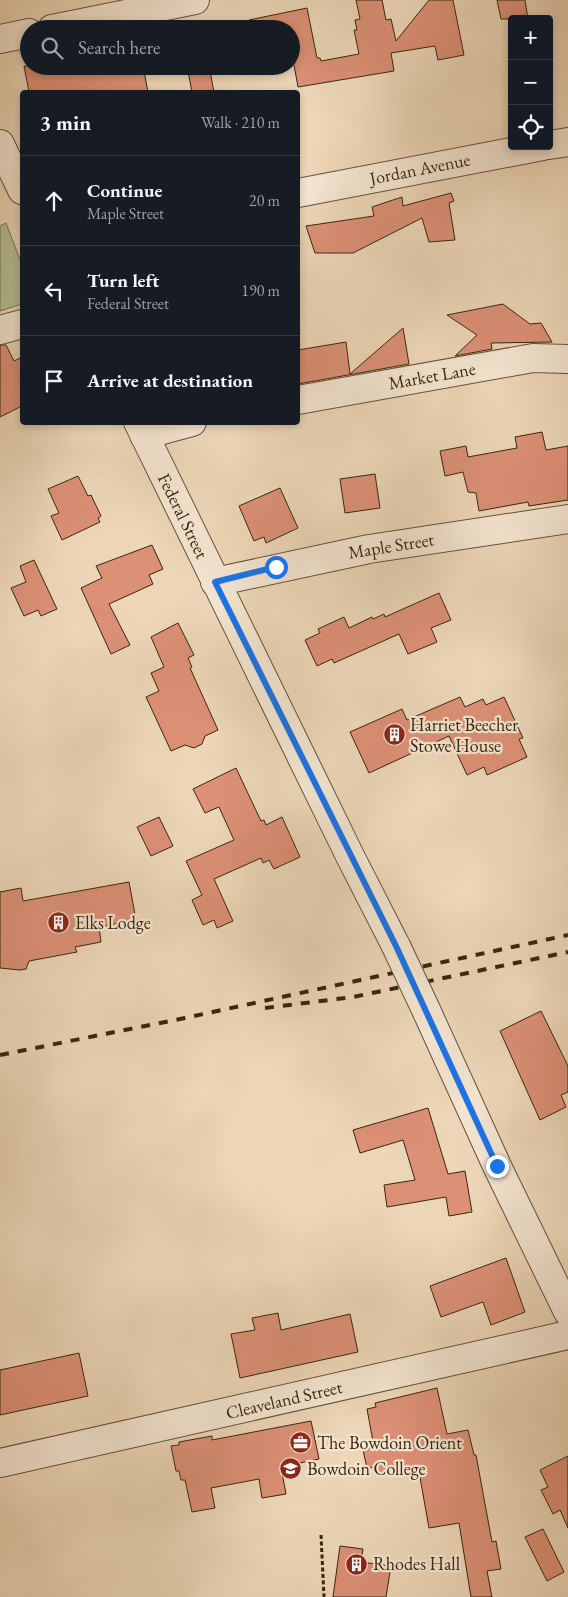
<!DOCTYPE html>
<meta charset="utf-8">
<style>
body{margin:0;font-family:"EB Garamond",serif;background:#242831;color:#f1f3f6}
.controls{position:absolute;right:15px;top:15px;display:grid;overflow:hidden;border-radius:5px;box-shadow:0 2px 8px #0003}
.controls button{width:45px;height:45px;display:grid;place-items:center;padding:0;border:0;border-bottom:1px solid #363941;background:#171b24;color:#f1f3f6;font:25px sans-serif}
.stop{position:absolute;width:15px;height:15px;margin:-11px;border:4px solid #1a73e8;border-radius:50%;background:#fff}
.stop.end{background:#1a73e8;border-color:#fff;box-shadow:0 1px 5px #0008}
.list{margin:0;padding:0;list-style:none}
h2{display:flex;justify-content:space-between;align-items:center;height:65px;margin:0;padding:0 20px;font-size:21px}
h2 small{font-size:16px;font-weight:400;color:#9ea1a6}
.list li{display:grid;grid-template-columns:32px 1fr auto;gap:15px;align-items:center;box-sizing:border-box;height:90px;padding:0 20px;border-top:1px solid #363941}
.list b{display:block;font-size:19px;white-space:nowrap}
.list p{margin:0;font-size:16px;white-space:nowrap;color:#9ea1a6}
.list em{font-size:16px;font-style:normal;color:#9ea1a6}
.icon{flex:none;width:28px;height:28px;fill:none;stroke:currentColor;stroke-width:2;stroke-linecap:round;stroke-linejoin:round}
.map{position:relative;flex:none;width:568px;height:1597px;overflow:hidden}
.search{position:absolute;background:#171b24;box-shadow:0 2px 8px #0003;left:20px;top:20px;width:280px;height:55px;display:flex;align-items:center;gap:12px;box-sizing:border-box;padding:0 18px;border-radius:28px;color:#9ea1a6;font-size:19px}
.panel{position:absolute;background:#171b24;box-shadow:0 2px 8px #0003;left:20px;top:90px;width:280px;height:335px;border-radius:5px}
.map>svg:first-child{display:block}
</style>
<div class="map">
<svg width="568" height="1597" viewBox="0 0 568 1597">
<rect width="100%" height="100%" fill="#ecd6b7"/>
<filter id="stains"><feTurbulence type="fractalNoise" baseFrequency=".004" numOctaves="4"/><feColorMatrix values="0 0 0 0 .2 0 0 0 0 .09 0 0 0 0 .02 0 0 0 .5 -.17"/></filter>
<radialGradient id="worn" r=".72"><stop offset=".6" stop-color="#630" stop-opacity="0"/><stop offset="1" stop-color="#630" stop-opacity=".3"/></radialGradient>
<!-- green -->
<polygon fill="#b4be92" stroke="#767250" points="6,223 22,265 22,304 0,311 0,226"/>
<!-- building -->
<g fill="#dc9076" stroke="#39260e">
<polygon points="356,0 382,0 386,20 391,19 396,41 429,0 453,0 464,55 438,60 435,46 391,53 394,71 298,87 294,65 291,65 291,29 250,29 249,20 307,8 317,58 320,58 321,61 359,54 354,30 357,30 355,20 360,19"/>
<polygon points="497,0 525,0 528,19 501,19"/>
<polygon points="24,66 143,66 148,92 29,92"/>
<polygon points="187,66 209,66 214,92 192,92"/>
<polygon points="451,193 454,201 449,203 455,240 429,242 422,218 353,253 315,253 306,226 374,216 372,207 402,197 403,206"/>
<polygon points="503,304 530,324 541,323 552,342 491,343 492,349 455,356 477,335 447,315"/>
<polygon points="403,328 409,364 298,384 298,350 346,342 350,374"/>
<polygon points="0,345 6,345 14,361 22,357 22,406 0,417"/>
<polygon points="542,432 546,450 568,446 568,500 529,506 528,502 479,511 476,493 468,492 463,472 445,476 440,451 466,446 468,457 517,448 515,437"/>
<polygon points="375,474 380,508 345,513 340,479"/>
<polygon points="78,476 88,496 91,495 101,516 98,518 100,522 62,540 51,516 59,513 48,489"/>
<polygon points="280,488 298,528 266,543 264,537 254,541 239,506"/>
<polygon points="152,545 163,569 149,575 153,584 109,604 130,645 111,654 81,588 102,578 96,566"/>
<polygon points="34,560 57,609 41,616 38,610 24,616 11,588 26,582 20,566"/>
<polygon points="439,593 451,620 431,628 437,642 408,654 399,634 334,663 332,659 317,666 305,640 320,633 318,629 344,617 349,628 372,617 373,619 384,614 385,617"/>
<polygon points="178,623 194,655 188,658 192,667 190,668 218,730 205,736 202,744 194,748 185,745 171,751 146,697 159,691 151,673 164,667 151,637"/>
<polygon points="460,697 465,707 483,699 486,705 504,697 523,738 519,739 527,757 487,775 484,767 467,775 449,736 369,773 350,732 402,709 407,720"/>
<polygon points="236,768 261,821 264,820 266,825 282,817 300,857 274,869 269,860 263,863 261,858 214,879 233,921 217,928 214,920 203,925 192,900 202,895 186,861 234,840 219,807 205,813 193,789"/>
<polygon points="159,817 173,846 151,856 137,827"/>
<polygon points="129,882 136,920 99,927 101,942 75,947 77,952 29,961 26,969 20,970 0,968 0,892 21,888 23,901"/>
<polygon points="541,1011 568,1066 568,1092 561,1095 566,1107 540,1120 500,1031"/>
<polygon points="428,1108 448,1174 465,1171 472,1212 449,1216 446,1197 387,1207 384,1185 415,1180 403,1140 360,1153 353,1130"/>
<polygon points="506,1258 525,1312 491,1325 483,1302 441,1317 430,1286"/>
<polygon points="278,1313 281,1330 350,1314 358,1352 240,1378 231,1334 255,1330 252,1318"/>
<polygon points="79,1353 88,1396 0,1415 0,1370"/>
<polygon points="437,1388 447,1434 468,1430 474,1455 476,1455 492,1542 496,1541 501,1569 487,1571 492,1597 471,1597 459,1523 429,1528 418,1466 378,1474 377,1467 367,1468 363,1450 374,1447 367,1409 376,1407 375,1403"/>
<polygon points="311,1421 319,1459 281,1467 286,1494 262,1498 259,1479 211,1488 215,1508 192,1512 185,1480 181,1480 179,1471 176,1471 171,1446 179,1445 179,1442 212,1436 212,1440"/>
<polygon points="568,1456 568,1528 560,1510 553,1514 541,1490 548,1487 540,1470"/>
<polygon points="543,1529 564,1572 547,1581 525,1537"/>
<polygon points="340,1546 363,1549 361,1562 391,1566 386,1597 333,1597"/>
</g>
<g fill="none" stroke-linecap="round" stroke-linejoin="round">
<defs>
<g id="minor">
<polyline points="52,29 195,0"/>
<polyline points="0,39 29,33"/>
<polyline points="0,144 22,190"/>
<polyline points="549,145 568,142"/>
<polyline points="298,193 543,146"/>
<polyline points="0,330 22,324"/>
<polyline points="298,400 533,358 568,359"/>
<polyline points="138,422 350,856 396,946"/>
<polyline points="144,435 192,422"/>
<polyline points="215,582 369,549 568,519"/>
<polyline points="427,1012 497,1166 568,1312"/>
<polyline points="0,1463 568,1335"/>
</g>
</defs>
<!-- minor casing -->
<use href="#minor" stroke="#665238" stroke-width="30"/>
<!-- path -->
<polyline stroke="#39260e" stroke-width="3" stroke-dasharray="4 2.5" stroke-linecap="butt" points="321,1535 324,1597"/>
<!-- minor -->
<use href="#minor" stroke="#f3e4d0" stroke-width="28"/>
<!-- rail -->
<g stroke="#39260e" stroke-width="4" stroke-dasharray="9 9" stroke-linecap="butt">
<polyline points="265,1008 353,997 568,952"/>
<polyline points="0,1055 185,1018 568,935"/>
</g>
<defs>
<polyline id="minor-bridge" points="396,946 427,1012"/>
</defs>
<!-- minor-bridge casing -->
<use href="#minor-bridge" stroke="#665238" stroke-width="30" stroke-linecap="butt"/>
<!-- minor-bridge -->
<use href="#minor-bridge" stroke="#f3e4d0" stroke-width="28"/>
</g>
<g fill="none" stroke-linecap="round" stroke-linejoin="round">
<!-- route -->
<polyline stroke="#1a73e8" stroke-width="6" points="276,567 215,582 396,946 497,1166"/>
</g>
<!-- icons -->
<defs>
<symbol id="building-disc" viewBox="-11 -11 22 22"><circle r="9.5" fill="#8f2418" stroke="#f3e4d0"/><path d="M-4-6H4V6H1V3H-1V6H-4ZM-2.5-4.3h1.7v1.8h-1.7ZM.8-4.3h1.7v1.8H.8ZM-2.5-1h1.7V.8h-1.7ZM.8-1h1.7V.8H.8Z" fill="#fff"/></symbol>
<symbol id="office-disc" viewBox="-11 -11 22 22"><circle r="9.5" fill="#8f2418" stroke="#f3e4d0"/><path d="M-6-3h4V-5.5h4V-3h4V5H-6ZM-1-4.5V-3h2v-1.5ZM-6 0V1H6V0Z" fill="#fff"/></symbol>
<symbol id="university-disc" viewBox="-11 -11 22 22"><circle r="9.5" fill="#8f2418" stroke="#f3e4d0"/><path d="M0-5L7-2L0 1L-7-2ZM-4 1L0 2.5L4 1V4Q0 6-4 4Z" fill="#fff"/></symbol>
</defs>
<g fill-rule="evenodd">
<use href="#building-disc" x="382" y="722" width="25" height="25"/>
<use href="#building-disc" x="46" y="910" width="25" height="25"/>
<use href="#office-disc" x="288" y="1430" width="25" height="25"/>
<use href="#university-disc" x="278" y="1456" width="25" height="25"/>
<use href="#building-disc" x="344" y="1552" width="25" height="25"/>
</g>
<g text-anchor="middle" stroke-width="4.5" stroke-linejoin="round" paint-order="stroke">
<!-- street labels -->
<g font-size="18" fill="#39260e" stroke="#f3e4d0">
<text transform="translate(420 169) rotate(-11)" y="6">Jordan Avenue</text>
<text transform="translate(432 376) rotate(-10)" y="6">Market Lane</text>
<text transform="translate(183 516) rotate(64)" y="6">Federal Street</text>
<text transform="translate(391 546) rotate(-9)" y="6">Maple Street</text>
<text transform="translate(284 1400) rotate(-13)" y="6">Cleaveland Street</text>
</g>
<!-- poi labels -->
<g font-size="18" fill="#39260e" stroke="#f3e4d0" text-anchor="start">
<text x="410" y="731">Harriet Beecher<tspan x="410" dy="21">Stowe House</tspan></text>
<text x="75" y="929">Elks Lodge</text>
<text x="317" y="1449">The Bowdoin Orient</text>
<text x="307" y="1475">Bowdoin College</text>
<text x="373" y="1570">Rhodes Hall</text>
</g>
</g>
<rect width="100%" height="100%" filter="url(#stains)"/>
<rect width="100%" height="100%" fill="url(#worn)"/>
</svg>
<div class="controls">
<button>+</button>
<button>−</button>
<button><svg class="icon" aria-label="locate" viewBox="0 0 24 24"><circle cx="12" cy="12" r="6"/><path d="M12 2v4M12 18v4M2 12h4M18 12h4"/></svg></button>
</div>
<div class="stop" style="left:276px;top:567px"></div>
<div class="stop end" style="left:497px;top:1166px"></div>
<div class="search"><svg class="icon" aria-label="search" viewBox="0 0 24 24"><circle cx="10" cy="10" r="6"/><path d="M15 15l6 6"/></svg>Search here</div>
<section class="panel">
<h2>3 min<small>Walk · 210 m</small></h2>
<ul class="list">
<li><svg class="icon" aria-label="ahead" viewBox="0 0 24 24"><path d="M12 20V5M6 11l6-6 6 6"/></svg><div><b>Continue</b><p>Maple Street</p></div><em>20 m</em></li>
<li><svg class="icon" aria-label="left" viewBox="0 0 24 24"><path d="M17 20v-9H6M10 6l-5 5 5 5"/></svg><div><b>Turn left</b><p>Federal Street</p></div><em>190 m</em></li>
<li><svg class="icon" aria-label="arrive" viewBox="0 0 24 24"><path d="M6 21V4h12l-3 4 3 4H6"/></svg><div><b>Arrive at destination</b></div></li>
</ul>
</section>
</div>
